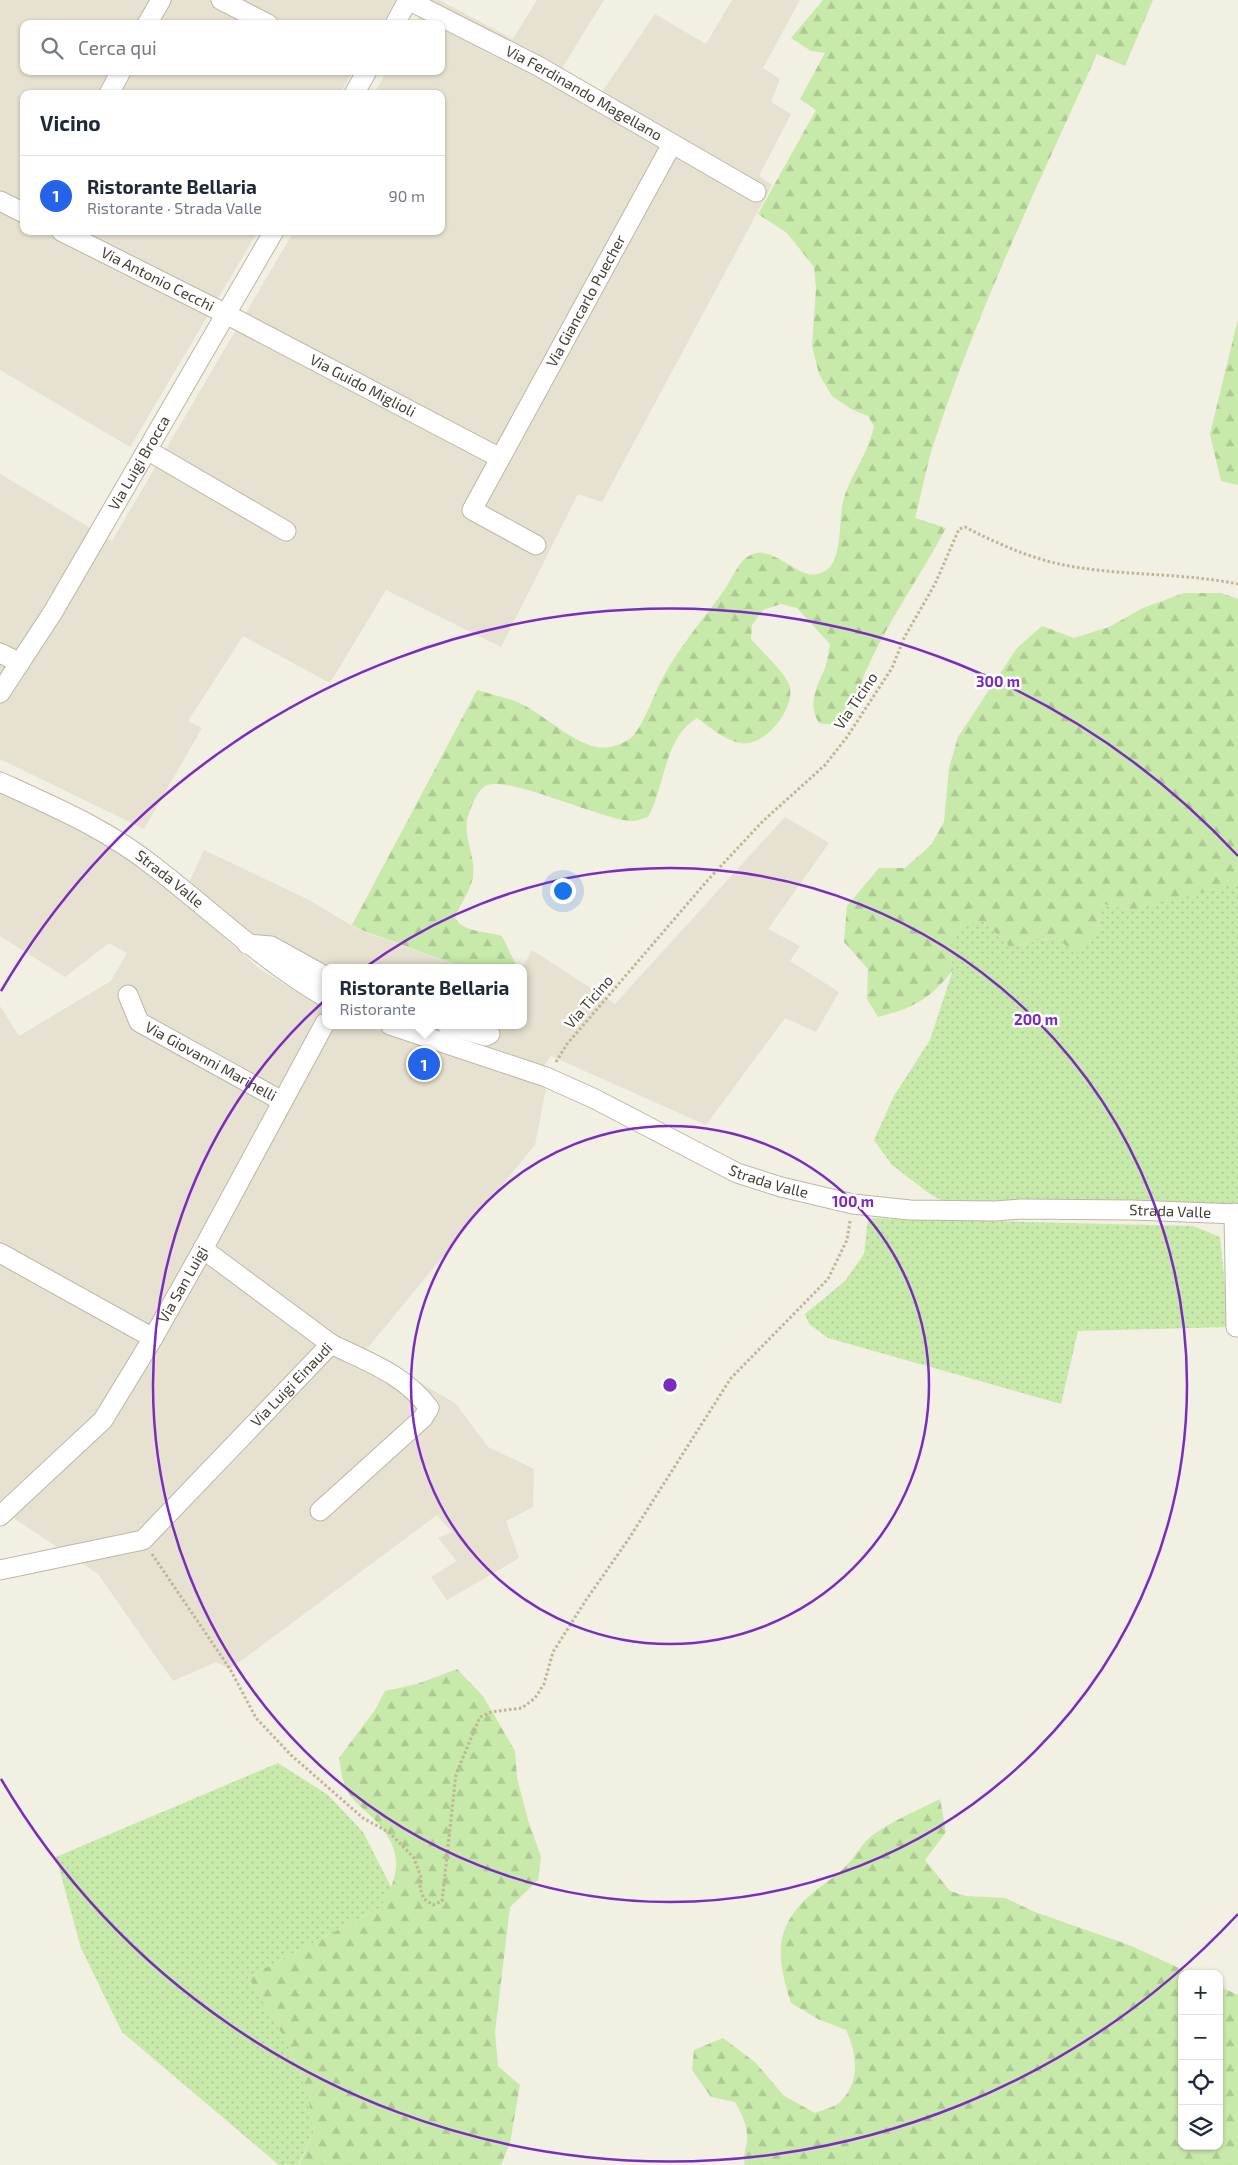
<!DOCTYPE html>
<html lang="it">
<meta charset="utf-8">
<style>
body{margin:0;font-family:"Exo 2",sans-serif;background:#f2f2f3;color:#1f2937}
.controls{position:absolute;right:15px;bottom:15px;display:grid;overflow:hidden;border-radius:10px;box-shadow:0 1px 4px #0004}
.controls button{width:45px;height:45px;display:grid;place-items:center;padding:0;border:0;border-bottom:1px solid #e0e1e3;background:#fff;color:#1f2937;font:25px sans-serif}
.you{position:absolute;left:562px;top:890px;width:18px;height:18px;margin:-12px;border:4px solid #fff;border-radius:50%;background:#1a73e8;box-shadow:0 0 0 8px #1a73e833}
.badge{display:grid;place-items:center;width:32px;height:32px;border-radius:50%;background:#2563eb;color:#fff;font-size:16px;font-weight:700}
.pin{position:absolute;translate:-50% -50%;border:2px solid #fff;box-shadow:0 1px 5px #0006}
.popup{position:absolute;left:322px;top:964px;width:205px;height:65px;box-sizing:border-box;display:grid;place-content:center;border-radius:10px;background:#fff;filter:drop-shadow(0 1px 4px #0005);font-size:16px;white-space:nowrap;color:#747a83}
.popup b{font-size:19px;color:#1f2937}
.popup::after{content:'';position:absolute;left:50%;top:100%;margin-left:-10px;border:10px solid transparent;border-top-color:#fff}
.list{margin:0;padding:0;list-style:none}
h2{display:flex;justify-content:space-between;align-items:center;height:65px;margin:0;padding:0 20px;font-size:21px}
h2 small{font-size:16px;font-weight:400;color:#747a83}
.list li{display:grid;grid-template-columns:32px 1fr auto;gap:15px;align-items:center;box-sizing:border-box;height:80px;padding:0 20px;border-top:1px solid #e0e1e3}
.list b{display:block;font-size:19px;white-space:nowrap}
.list p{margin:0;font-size:16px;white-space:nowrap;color:#747a83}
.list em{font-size:16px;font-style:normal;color:#747a83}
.icon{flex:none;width:28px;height:28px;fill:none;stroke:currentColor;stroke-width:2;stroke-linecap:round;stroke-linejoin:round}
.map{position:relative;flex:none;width:1238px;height:2165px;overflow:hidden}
.search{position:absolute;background:#fff;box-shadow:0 1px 4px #0004;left:20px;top:20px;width:425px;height:55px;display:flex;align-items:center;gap:12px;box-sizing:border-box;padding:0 18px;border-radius:10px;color:#747a83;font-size:19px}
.panel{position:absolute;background:#fff;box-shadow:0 1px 4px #0004;left:20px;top:90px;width:425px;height:145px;border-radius:10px}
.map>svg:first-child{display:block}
</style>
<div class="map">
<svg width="1238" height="2165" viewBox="0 0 1238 2165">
<defs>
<pattern id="grass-dots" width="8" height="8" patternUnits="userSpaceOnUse" patternTransform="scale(1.25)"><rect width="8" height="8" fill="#c7e9a9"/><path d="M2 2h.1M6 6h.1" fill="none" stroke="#acc992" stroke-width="1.8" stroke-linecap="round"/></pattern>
<pattern id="forest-firs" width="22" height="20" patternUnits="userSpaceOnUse" patternTransform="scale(1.25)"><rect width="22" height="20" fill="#c7e9a9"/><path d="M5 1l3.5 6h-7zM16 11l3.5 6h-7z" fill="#acc992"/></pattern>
</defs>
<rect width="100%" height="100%" fill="#f2efe3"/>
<!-- residential -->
<g fill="#e6e1d0">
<polygon points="0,0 396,0 382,24 24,24 24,71 353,71 340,94 24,94 24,231 258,231 130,447 0,370"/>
<polygon points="429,0 439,0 513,39 537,0 604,0 562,68 602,92 655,14 706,44 732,0 800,0 763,68 780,79 771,102 791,114 759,176 772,185 602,502 578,494 501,647 386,590 330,683 243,636 188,721 202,728 144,829 0,759 0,474 112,541 294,231 441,231 441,94 374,94 387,71 441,71 441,24 415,24"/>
<polygon points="0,790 109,843 165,885 261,970 325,1009 325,1025 361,1025 547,1083 535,1145 365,1351 455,1403 488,1447 534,1469 533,1507 506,1521 519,1558 447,1600 431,1577 457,1561 438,1538 452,1532 437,1515 230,1669 216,1662 173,1681 98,1574 0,1509 0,1006 19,1036 111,981 127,953 109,943 65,977 0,936"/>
<polygon points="785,817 829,843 768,929 800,946 790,961 839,992 816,1032 785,1018 706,1125 551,1056 540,1071 424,1025 523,1025 522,968 532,950 615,1004"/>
<polygon points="204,850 309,900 359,930 464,968 325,968 325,984 237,925 225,911 188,885"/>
</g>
<!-- grass -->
<g fill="url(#grass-dots)">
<polygon points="1238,881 1238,1208 950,1205 930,1194 892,1165 874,1140 894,1096 930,1040 953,970 950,949 961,925 983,921 1010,947 1039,940 1097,934 1103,904 1132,910"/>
<polygon points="868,1218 1193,1226 1220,1237 1229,1327 1078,1331 1061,1404 828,1338 809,1324 805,1314 845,1281 864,1254"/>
<polygon points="278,1763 328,1795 363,1832 392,1889 380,1908 248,1977 288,2044 307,2092 314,2131 298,2165 279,2165 122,2032 81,1948 56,1857"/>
</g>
<!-- forest -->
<g fill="url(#forest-firs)">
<path d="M823,0h330l-28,66 -28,-12c-59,131 -122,261 -166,398 -6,22 -10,44 -16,66l31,10c-26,49 -59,94 -81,145 -6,15 -8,34 -21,45 -7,7 -16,7 -25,5 -12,-19 -2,-36 6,-55 3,-8 3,-16 5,-24l-33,-36 -16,-4 -18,6 -11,15 -1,14c10,12 36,35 39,48 4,23 -24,59 -49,56 -16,-2 -31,-16 -44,-25 -33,19 -32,69 -49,99 -5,1 -11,4 -15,4 -31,0 -125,-47 -148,-35 -8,5 -14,21 -17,30 -6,19 8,40 5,60 -1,12 -14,30 -18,42 9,15 32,13 47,18l13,27 -4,5 -49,-1 -103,-38 -7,-4 125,-235c13,4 27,7 40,12 26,10 65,52 93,45 6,-1 19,-6 23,-11 14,-18 19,-38 29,-57 17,-32 40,-58 61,-87 7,-10 14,-27 23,-34 28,-22 56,35 83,10 13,-13 10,-48 14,-66 6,-25 25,-47 31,-76l-6,-10 -17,-7 -19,-13 -13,-22 -7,-28 4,-58 -2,-21 -27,-34 -29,-19 58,-104 -16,-11 25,-46 -14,-2 -20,-13z"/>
<polygon points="1238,319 1238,485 1221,481 1210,434"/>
<path d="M1184,593h37l17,6v284l-106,27 -29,-6 -6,30 -21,21 -18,-17 -19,2 -29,7 -27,-26 -22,4 -11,24 3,21c-23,29 -39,38 -75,47l-11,-18 1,-30 -24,-27 3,-36 32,-38h26l26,-23 13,-23 5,-54 9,-31 59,-89 25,-22 32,12 35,-11 34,-19z"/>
<path d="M457,1669l26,27 32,55 2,27 11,42 13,37 -3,23 -28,27 -15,125 3,34 22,19 -10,58 -9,22h-202l15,-34 -7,-39 -19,-48 -40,-67 132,-69c22,-35 23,-60 -7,-90 -8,-8 -19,-16 -25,-26 -6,-8 -7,-24 -9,-34l36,-48 10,-19 32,-7z"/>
<path d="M940,1799l6,33 -21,28 25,31 16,5 39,2 30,14 94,33 63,29h-10v172h37v-160l19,9v170h-493c-3,-8 1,-16 2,-24 1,-15 -5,-27 -12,-39l-24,-5 -19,-27 2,-20 29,-12 33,25 28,33 31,17c7,-3 20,-6 25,-11 21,-20 17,-49 6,-72l-28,-11 -27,-16c-13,-41 -19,-72 16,-105 12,-11 27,-20 38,-31 9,-8 14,-19 22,-27 16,-15 53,-31 73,-41z"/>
</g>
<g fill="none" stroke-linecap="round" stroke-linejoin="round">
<defs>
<g id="minor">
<polyline points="221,0 268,24"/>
<path id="s1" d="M408,0l130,66 218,126"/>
<polyline points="147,24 161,0"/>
<polyline points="395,24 408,0"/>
<polyline points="109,94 121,71"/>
<polyline points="354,94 367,71"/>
<polyline points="0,201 24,213"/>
<path id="s2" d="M61,231l165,83 274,144"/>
<polyline points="147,450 286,531"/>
<path id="s3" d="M536,545l-64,-35 200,-366"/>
<polyline points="0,653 20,663"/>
<path id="s4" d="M0,693l53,-81 221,-381"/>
<path id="s5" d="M0,782c55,25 109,48 156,86 57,44 107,93 169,129"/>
<polyline points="247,944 271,946 325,976"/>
<path id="s6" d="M128,995l11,27 143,79"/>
<path id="s7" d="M390,1025l156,52 49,22 142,74 44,14 72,17 57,6 85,1 26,-2 111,1 106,4"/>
<polyline points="447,1025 486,1036 490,1034"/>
<polyline points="1234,1213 1236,1327"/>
<polyline points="0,1253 153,1338"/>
<path d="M320,1511l103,-93 6,-10c-25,-34 -61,-46 -98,-64"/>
<path id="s8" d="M0,1516l103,-96 50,-82 50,-89 122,-226"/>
<path id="s9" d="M0,1570l143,-30 188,-196 -128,-95"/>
</g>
</defs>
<!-- minor casing -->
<use href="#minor" stroke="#beb7a5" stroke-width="21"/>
<!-- path -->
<g stroke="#c0b496" stroke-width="3" stroke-dasharray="2.5 2.5" stroke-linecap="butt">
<path d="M556,1062l11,-18 140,-163 56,-60 62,-56 22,-28 45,-69 12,-30 31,-54 24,-55 6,-2c35,18 71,34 110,40 55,9 109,6 163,17"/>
<polyline points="152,1554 230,1669 256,1718 291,1755 363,1818 390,1833 414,1858 421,1877 420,1888 424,1899 433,1905 442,1901 456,1774 480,1717 491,1712 522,1708 535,1698 544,1684 553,1652 586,1600 628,1540 731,1378 828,1279 847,1240 850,1221"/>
</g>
<!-- minor -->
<use href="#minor" stroke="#fff" stroke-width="19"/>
</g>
<!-- distance rings -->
<g fill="none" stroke="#7b2cbf" stroke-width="2.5">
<circle cx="670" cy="1385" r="259"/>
<circle cx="670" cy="1385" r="517"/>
<path d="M1238 1914A776 776 0 0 1 1 1779M1 991A776 776 0 0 1 1238 856"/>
</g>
<g text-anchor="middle" stroke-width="5" stroke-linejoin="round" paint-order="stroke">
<!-- street labels -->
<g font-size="15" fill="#443e33" stroke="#fff">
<text dy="5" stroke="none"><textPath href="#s1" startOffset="199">Via Ferdinando Magellano</textPath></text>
<text dy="5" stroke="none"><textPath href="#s2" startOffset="108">Via Antonio Cecchi</textPath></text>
<text dy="5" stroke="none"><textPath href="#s3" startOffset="311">Via Giancarlo Puecher</textPath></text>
<text dy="5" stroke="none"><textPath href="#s2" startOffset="339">Via Guido Miglioli</textPath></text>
<text dy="5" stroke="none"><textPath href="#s4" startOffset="269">Via Luigi Brocca</textPath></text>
<text transform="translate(856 701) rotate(-56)" y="5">Via Ticino</text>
<text dy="5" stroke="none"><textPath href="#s5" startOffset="196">Strada Valle</textPath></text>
<text transform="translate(589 1002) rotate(-49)" y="5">Via Ticino</text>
<text dy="5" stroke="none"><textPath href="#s6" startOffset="111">Via Giovanni Marinelli</textPath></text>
<text dy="5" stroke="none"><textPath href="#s7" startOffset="411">Strada Valle</textPath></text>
<text dy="5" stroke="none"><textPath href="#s7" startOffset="816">Strada Valle</textPath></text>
<text dy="5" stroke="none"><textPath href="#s8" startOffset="298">Via San Luigi</textPath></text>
<text dy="5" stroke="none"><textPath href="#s9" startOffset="361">Via Luigi Einaudi</textPath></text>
</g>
</g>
<circle cx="670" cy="1385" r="8" fill="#7b2cbf" stroke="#fff" stroke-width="2.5"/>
<g font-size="15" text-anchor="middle" font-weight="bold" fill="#7b2cbf" stroke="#fff" stroke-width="5" stroke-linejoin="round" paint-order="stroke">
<text x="998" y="687">300 m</text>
<text x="1036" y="1025">200 m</text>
<text x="853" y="1207">100 m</text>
</g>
</svg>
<div class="controls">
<button>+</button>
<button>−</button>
<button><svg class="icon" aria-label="locate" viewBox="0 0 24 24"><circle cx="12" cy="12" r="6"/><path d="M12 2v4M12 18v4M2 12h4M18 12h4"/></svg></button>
<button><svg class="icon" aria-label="layers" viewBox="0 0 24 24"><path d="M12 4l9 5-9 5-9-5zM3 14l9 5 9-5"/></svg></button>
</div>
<div class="you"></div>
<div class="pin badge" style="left:424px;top:1064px">1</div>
<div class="popup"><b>Ristorante Bellaria</b>Ristorante</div>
<div class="search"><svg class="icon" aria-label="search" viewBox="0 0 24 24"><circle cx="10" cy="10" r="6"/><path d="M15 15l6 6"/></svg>Cerca qui</div>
<section class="panel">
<h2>Vicino<small></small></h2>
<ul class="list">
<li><span class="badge">1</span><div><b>Ristorante Bellaria</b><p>Ristorante · Strada Valle</p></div><em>90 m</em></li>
</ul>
</section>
</div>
